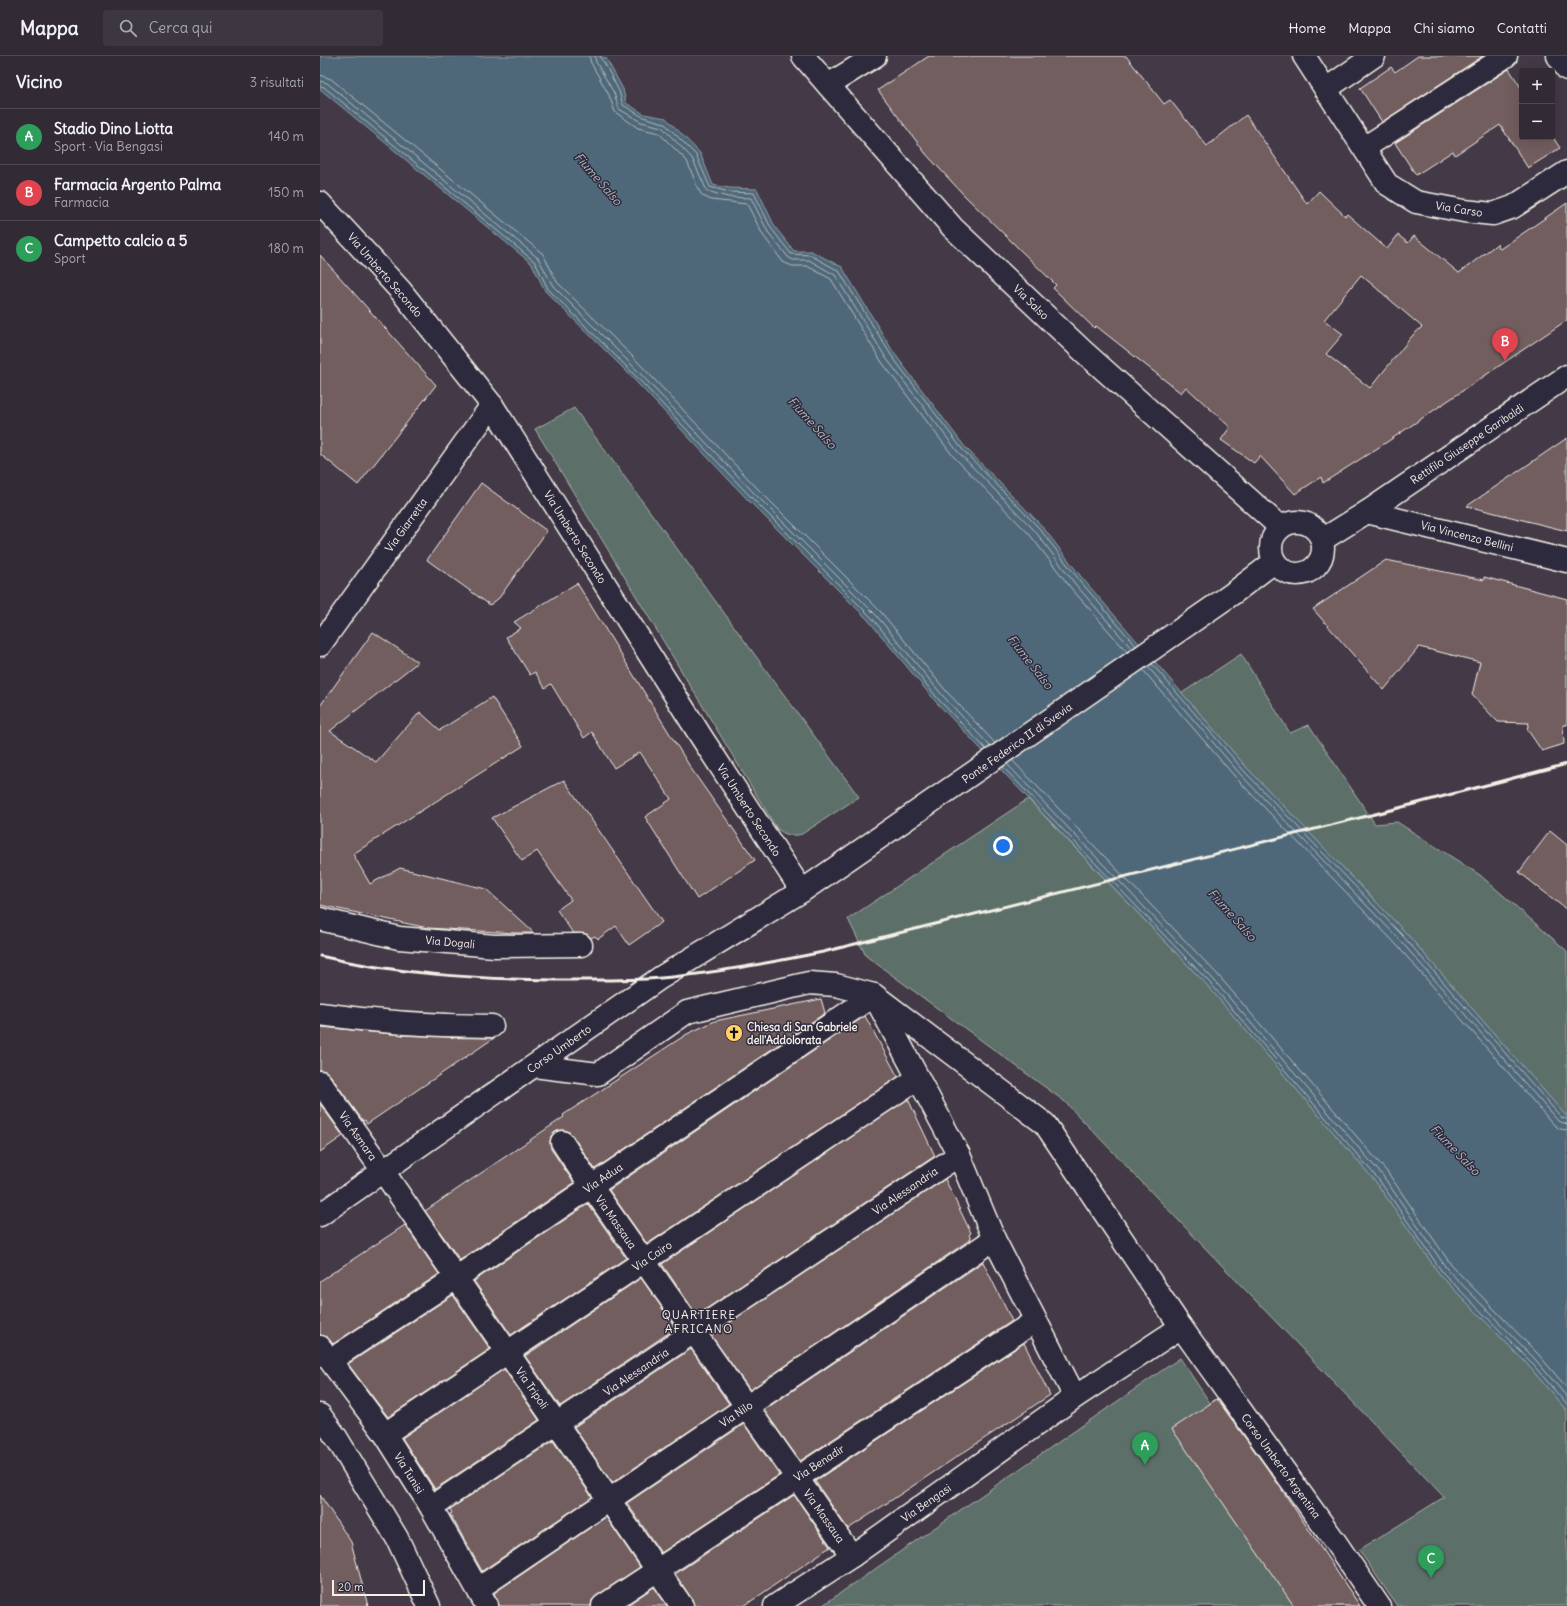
<!DOCTYPE html>
<html lang="it">
<meta charset="utf-8">
<style>
body{margin:0;font-family:Delius,sans-serif;background:#3d3741;color:#f1f3f6}
.controls{position:absolute;right:12px;top:12px;display:grid;overflow:hidden;border-radius:4px;box-shadow:0 4px 16px #0002}
.controls button{width:36px;height:36px;display:grid;place-items:center;padding:0;border:0;border-bottom:1px solid #4d4750;background:#322b35;color:#f1f3f6;font:20px sans-serif}
.scale{position:absolute;left:12px;bottom:10px;width:93px;box-sizing:border-box;padding-left:4px;border:2px solid #f4f1e8;border-top:0;font-size:11px;line-height:14px;white-space:nowrap;color:#f4f1e8;-webkit-text-stroke:3px #2f2a3d;paint-order:stroke}
.you{position:absolute;left:683px;top:790px;width:14px;height:14px;margin:-10px;border:3px solid #fff;border-radius:50%;background:#1a73e8;box-shadow:0 0 0 6px #1a73e833}
.badge{display:grid;place-items:center;width:26px;height:26px;border-radius:50%;background:#ffd166;color:#fff;font-size:13px;font-weight:700}
.pin{position:absolute;translate:-50% -33px;filter:drop-shadow(0 1px 2px #0008)}
.pin::after{content:'';position:absolute;top:21px;width:14px;height:12px;background:inherit;clip-path:polygon(0 0,100% 0,50% 100%)}
.list{margin:0;padding:0;list-style:none}
h2{display:flex;justify-content:space-between;align-items:center;height:52px;margin:0;padding:0 16px;font-size:17px}
h2 small{font-size:13px;font-weight:400;color:#a8a7ad}
.list li{display:grid;grid-template-columns:26px 1fr auto;gap:12px;align-items:center;box-sizing:border-box;height:56px;padding:0 16px;border-top:1px solid #4d4750}
.list b{display:block;font-size:15px;white-space:nowrap}
.list p{margin:0;font-size:13px;white-space:nowrap;color:#a8a7ad}
.list em{font-size:13px;font-style:normal;color:#a8a7ad}
.icon{flex:none;width:22px;height:22px;fill:none;stroke:currentColor;stroke-width:2;stroke-linecap:round;stroke-linejoin:round}
.map{position:relative;flex:none;width:1247px;height:1550px;overflow:hidden}
header{display:flex;align-items:center;gap:24px;box-sizing:border-box;height:56px;padding:0 20px;background:#322b35;border-bottom:1px solid #4d4750}
header strong{font-size:19px}
nav{display:flex;gap:22px;margin-inline-start:auto;font-size:14px}
.search{width:280px;height:36px;background:#3d3741;display:flex;align-items:center;gap:10px;box-sizing:border-box;padding:0 14px;border-radius:4px;color:#a8a7ad;font-size:15px}
main{display:flex}
aside{flex:1;background:#322b35}
.map>svg:first-child{display:block}
</style>
<header>
<strong>Mappa</strong>
<div class="search"><svg class="icon" aria-label="search" viewBox="0 0 24 24"><circle cx="10" cy="10" r="6"/><path d="M15 15l6 6"/></svg>Cerca qui</div>
<nav><a>Home</a><a>Mappa</a><a>Chi siamo</a><a>Contatti</a></nav>
</header>
<main>
<aside>
<h2>Vicino<small>3 risultati</small></h2>
<ul class="list">
<li><span class="badge" style="background:#2e9e5b">A</span><div><b>Stadio Dino Liotta</b><p>Sport · Via Bengasi</p></div><em>140 m</em></li>
<li><span class="badge" style="background:#e0444e">B</span><div><b>Farmacia Argento Palma</b><p>Farmacia</p></div><em>150 m</em></li>
<li><span class="badge" style="background:#2e9e5b">C</span><div><b>Campetto calcio a 5</b><p>Sport</p></div><em>180 m</em></li>
</ul>
</aside>
<div class="map">
<svg width="1247" height="1550" viewBox="0 0 1247 1550">
<rect width="100%" height="100%" fill="#433947"/>
<filter id="ink" filterUnits="userSpaceOnUse"><feTurbulence type="fractalNoise" baseFrequency=".025" numOctaves="2"/><feDisplacementMap in="SourceGraphic" scale="8" xChannelSelector="R" yChannelSelector="G"/><feConvolveMatrix kernelMatrix="1 2 1 2 8 2 1 2 1" color-interpolation-filters="sRGB"/></filter>
<g filter="url(#ink)">
<!-- green -->
<g fill="#5b6f69" stroke="#a8b0a8">
<path d="M254,352l285,389 -57,37c-11,3 -16,1 -25,-5l-242,-400z"/>
<polygon points="921,598 970,677 989,669 1055,768 1077,766 1160,819 1247,895 1247,1061 1085,876 928,713 862,637"/>
<polygon points="708,743 887,929 1056,1126 1120,1219 1207,1308 1247,1355 1247,1550 1077,1550 1039,1494 1124,1441 744,1045 546,900 528,863"/>
<polygon points="860,1302 890,1347 899,1341 1040,1550 504,1550 503,1549"/>
</g>
<!-- water -->
<polygon fill="#506879" stroke="#929fa5" points="0,0 279,0 286,2 303,33 306,47 324,58 346,62 380,97 393,129 409,132 437,133 455,171 474,195 491,195 522,211 574,297 645,391 722,470 763,523 928,713 1085,876 1247,1061 1247,1355 1207,1308 1120,1219 1056,1126 887,929 616,646 549,565 427,443 303,312 225,235 212,208 0,33"/>
<g fill="none" stroke-linecap="round" stroke-linejoin="round">
<!-- shore -->
<g stroke="#b2babc" stroke-width="1">
<polyline points="269,0 271,7 289,39 295,56 318,72 339,77 367,105 379,135 383,140 391,144 427,148 443,179 463,206 472,210 487,210 511,223 561,305 633,400 710,479 751,532 807,596"/>
<polyline points="275,0 276,6 294,37 299,53 321,66 342,71 372,102 387,135 408,141 431,142 448,176 468,201 473,204 489,204 515,219 566,302 638,396 715,475 756,529 812,593"/>
<polyline points="280,0 281,3 284,6 299,35 303,49 323,61 344,67 376,99 390,131 409,136 434,137 451,172 471,198 490,199 519,215 571,299 642,393 719,472 760,525 816,590"/>
<polyline points="0,19 11,23 223,198 237,226 314,302 438,433 560,555 627,636 675,687"/>
<polyline points="0,25 7,27 218,202 233,230 309,306 434,437 556,559 623,640 670,690"/>
<polyline points="0,30 4,31 215,206 228,233 306,310 430,440 552,562 619,644 666,693"/>
<polyline points="832,608 925,716 1082,879 1242,1062 1247,1063"/>
<polyline points="828,611 921,719 1078,882 1238,1065 1247,1068"/>
<polyline points="823,614 917,723 1074,886 1234,1069 1240,1073 1247,1074"/>
<polyline points="692,704 898,919 1068,1117 1132,1210 1218,1298 1247,1332"/>
<polyline points="687,708 893,923 1063,1120 1127,1213 1214,1302 1247,1341"/>
<polyline points="683,711 890,927 1059,1124 1123,1217 1210,1305 1247,1349"/>
</g>
</g>
<!-- building -->
<g fill="#725d5f" stroke="#f4f1e8" fill-rule="evenodd">
<path d="M609,0h197l38,48 6,-4 37,46 39,-31 61,89 12,-13 26,25 2,-2 40,35 11,-14 10,8 6,-7 45,37 38,-29 3,5 67,-46v117l-180,122 -64,41 -2,-6 -26,17 -35,-38 -6,7 -33,-23 9,-13 -44,-40 -5,6 -85,-67 -2,2 -41,-40 3,-3 -92,-90 -38,-41 -48,-64zM1041,219l61,52 -9,8 -43,53 -44,-34 17,-20 -19,-14z"/>
<polygon points="1098,0 1163,0 1062,66 1040,32 1071,11 1075,16"/>
<polygon points="1189,13 1202,33 1202,81 1232,80 1240,92 1208,112 1180,69 1135,99 1133,95 1096,119 1075,87"/>
<polygon points="0,199 116,329 38,429 0,398"/>
<polygon points="1247,382 1247,475 1147,450 1181,427"/>
<polygon points="161,427 227,475 179,542 170,549 107,504"/>
<polygon points="1066,504 1164,524 1164,521 1247,543 1247,669 1243,669 1244,688 1222,695 1207,673 1209,667 1178,666 1152,639 1160,606 1099,591 1064,634 993,553"/>
<polygon points="257,527 372,714 435,804 377,843 325,761 351,743 320,696 294,712 272,676 264,682 231,628 225,632 215,616 210,619 186,581 201,572 194,566"/>
<polygon points="53,576 98,606 10,675 56,706 100,656 120,674 172,641 203,690 33,798 50,828 80,812 166,833 214,877 195,877 108,872 0,849 0,650"/>
<polygon points="244,724 342,866 309,889 296,870 278,883 275,880 271,882 267,878 253,877 237,854 251,844 217,795 202,805 172,762"/>
<polygon points="1230,775 1247,789 1247,854 1199,816"/>
<polygon points="501,943 505,957 275,1113 252,1079 248,1075 242,1074 235,1076 231,1080 230,1086 231,1093 254,1127 140,1204 105,1155 244,1061 243,1059 367,978 395,965"/>
<polygon points="545,960 578,1021 327,1188 289,1134"/>
<polygon points="0,971 85,979 174,982 47,1068 45,1064 43,1065 10,1019 6,1015 0,1014"/>
<polygon points="588,1043 615,1100 377,1259 342,1208"/>
<polygon points="0,1048 23,1080 0,1096"/>
<polygon points="625,1123 651,1177 649,1179 651,1183 430,1334 391,1279"/>
<polygon points="268,1148 306,1202 191,1279 154,1225"/>
<polygon points="85,1169 119,1218 13,1288 5,1280 0,1279 0,1225"/>
<polygon points="663,1206 692,1265 480,1405 444,1354"/>
<polygon points="321,1222 356,1272 240,1350 205,1300"/>
<polygon points="133,1239 170,1293 68,1361 28,1308"/>
<polygon points="704,1287 730,1339 528,1473 495,1425"/>
<polygon points="371,1293 409,1348 292,1427 254,1371"/>
<polygon points="184,1313 219,1364 115,1433 82,1382"/>
<polygon points="897,1343 954,1422 1040,1550 974,1550 852,1373"/>
<polygon points="424,1368 459,1419 341,1497 307,1447"/>
<polygon points="233,1385 272,1441 162,1515 130,1458 132,1457 130,1453"/>
<polygon points="0,1439 31,1486 48,1550 0,1550"/>
<polygon points="474,1439 510,1491 424,1550 374,1550 372,1543 355,1518"/>
<polygon points="286,1461 320,1511 276,1540 272,1544 271,1550 179,1550 174,1537"/>
<polygon points="334,1531 347,1550 306,1550"/>
</g>
<g fill="none" stroke-linecap="round" stroke-linejoin="round">
<defs>
<g id="minor">
<polyline points="483,0 508,29 633,172 764,296 960,471"/>
<polyline points="984,0 1067,128 1096,146 1144,155 1173,158 1193,151 1247,116"/>
<polyline points="1238,0 1247,13"/>
<polyline points="508,29 555,0"/>
<polyline points="1006,33 1054,0"/>
<polyline points="1044,92 1186,0"/>
<polyline points="0,863 79,882 175,890 261,889"/>
<polyline points="557,945 639,1099 674,1183 755,1341"/>
<path d="M0,958c57,8 114,12 172,12"/>
<polyline points="214,1010 278,1018 367,956 489,927 516,929 554,939 725,1068 861,1271 1016,1487 1059,1550"/>
<polyline points="0,1026 63,1115 362,1550"/>
<polyline points="242,1086 271,1130 532,1500"/>
<polyline points="0,1291 65,1378 111,1451 167,1550"/>
<polyline points="11,1304 136,1222 554,939"/>
<polyline points="65,1378 598,1022"/>
<polyline points="111,1451 639,1099"/>
<polyline points="158,1533 674,1183"/>
<polyline points="283,1550 715,1265"/>
<polyline points="455,1550 532,1500 755,1341 861,1271"/>
</g>
<polyline id="tertiary" points="0,1359 16,1381 77,1482 109,1550"/>
<g id="secondary">
<polyline points="0,147 81,235 172,349 382,682 482,835"/>
<polyline points="1047,456 1247,505"/>
<circle cx="977" cy="492" r="26"/>
<polyline points="1002,484 1047,456 1247,320"/>
<polyline points="0,589 172,349"/>
<polyline points="0,1159 340,922 482,835 912,538 954,506"/>
</g>
</defs>
<!-- minor casing -->
<use href="#minor" stroke="#f4f1e8" stroke-width="25"/>
<!-- tertiary casing -->
<use href="#tertiary" stroke="#f4f1e8" stroke-width="25"/>
<!-- secondary casing -->
<use href="#secondary" stroke="#f4f1e8" stroke-width="25"/>
<!-- minor -->
<use href="#minor" stroke="#2f2a3d" stroke-width="22"/>
<!-- tertiary -->
<use href="#tertiary" stroke="#2f2a3d" stroke-width="22"/>
<!-- secondary -->
<use href="#secondary" stroke="#2f2a3d" stroke-width="22"/>
<!-- rail -->
<path stroke="#f4f1e8" stroke-width="3" d="M0,900c77,18 156,23 235,24 35,0 71,1 106,-2 54,-5 108,-15 162,-26l568,-142 176,-46"/>
</g>
</g>
<!-- icons -->
<defs>
<symbol id="church-disc" viewBox="-11 -11 22 22"><circle r="9.5" fill="#ffd166" stroke="#2f2a3d"/><path d="M-1.2-6h2.4v3.5h3.3v2.4h-3.3V6h-2.4V-.1h-3.3v-2.4h3.3Z" fill="#111"/></symbol>
</defs>
<g fill-rule="evenodd">
<use href="#church-disc" x="404" y="967" width="20" height="20"/>
</g>
<g text-anchor="middle" stroke-width="3" stroke-linejoin="round" paint-order="stroke">
<!-- street labels -->
<g font-size="11" fill="#f4f1e8" stroke="#2f2a3d">
<text transform="translate(1139 153) rotate(9)" y="4">Via Carso</text>
<text transform="translate(65 219) rotate(49)" y="4">Via Umberto Secondo</text>
<text transform="translate(711 246) rotate(44)" y="4">Via Salso</text>
<text transform="translate(1147 388) rotate(-34)" y="4">Rettifilo Giuseppe Garibaldi</text>
<text transform="translate(86 469) rotate(-54)" y="4">Via Giarretta</text>
<text transform="translate(1147 480) rotate(14)" y="4">Via Vincenzo Bellini</text>
<text transform="translate(255 481) rotate(58)" y="4">Via Umberto Secondo</text>
<text transform="translate(697 687) rotate(-35)" y="4">Ponte Federico II di Svevia</text>
<text transform="translate(429 754) rotate(57)" y="4">Via Umberto Secondo</text>
<text transform="translate(130 886) rotate(5)" y="4">Via Dogali</text>
<text transform="translate(239 993) rotate(-35)" y="4">Corso Umberto</text>
<text transform="translate(38 1080) rotate(55)" y="4">Via Asmara</text>
<text transform="translate(283 1122) rotate(-34)" y="4">Via Adua</text>
<text transform="translate(585 1135) rotate(-34)" y="4">Via Alessandria</text>
<text transform="translate(296 1166) rotate(55)" y="4">Via Massaua</text>
<text transform="translate(332 1200) rotate(-34)" y="4">Via Cairo</text>
<text transform="translate(316 1316) rotate(-34)" y="4">Via Alessandria</text>
<text transform="translate(212 1332) rotate(55)" y="4">Via Tripoli</text>
<text transform="translate(416 1358) rotate(-34)" y="4">Via Nilo</text>
<text transform="translate(499 1407) rotate(-33)" y="4">Via Benadir</text>
<text transform="translate(961 1410) rotate(54)" y="4">Corso Umberto Argentina</text>
<text transform="translate(89 1417) rotate(58)" y="4">Via Tunisi</text>
<text transform="translate(606 1447) rotate(-35)" y="4">Via Bengasi</text>
<text transform="translate(504 1460) rotate(55)" y="4">Via Massaua</text>
</g>
<!-- poi labels -->
<g font-size="11" font-weight="bold" fill="#f4f1e8" stroke="#2f2a3d" text-anchor="start">
<text x="427" y="975">Chiesa di San Gabriele<tspan x="427" dy="13">dell'Addolorata</tspan></text>
</g>
<!-- water labels -->
<g font-size="12" font-style="italic" fill="#b2babc" stroke="#2f2a3d">
<text transform="translate(278 123) rotate(49)" y="4">Fiume Salso</text>
<text transform="translate(492 367) rotate(48)" y="4">Fiume Salso</text>
<text transform="translate(710 606) rotate(52)" y="4">Fiume Salso</text>
<text transform="translate(912 859) rotate(48)" y="4">Fiume Salso</text>
<text transform="translate(1135 1094) rotate(46)" y="4">Fiume Salso</text>
</g>
<!-- neighbourhood labels -->
<g font-size="12" letter-spacing="1" fill="#f4f1e8" stroke="#2f2a3d">
<text x="379" y="1263">QUARTIERE<tspan x="379" dy="14">AFRICANO</tspan></text>
</g>
</g>
</svg>
<div class="controls">
<button>+</button>
<button>−</button>
</div>
<div class="scale">20 m</div>
<div class="you"></div>
<div class="pin badge" style="left:825px;top:1409px;background:#2e9e5b">A</div>
<div class="pin badge" style="left:1185px;top:305px;background:#e0444e">B</div>
<div class="pin badge" style="left:1111px;top:1522px;background:#2e9e5b">C</div>
</div>
</main>
